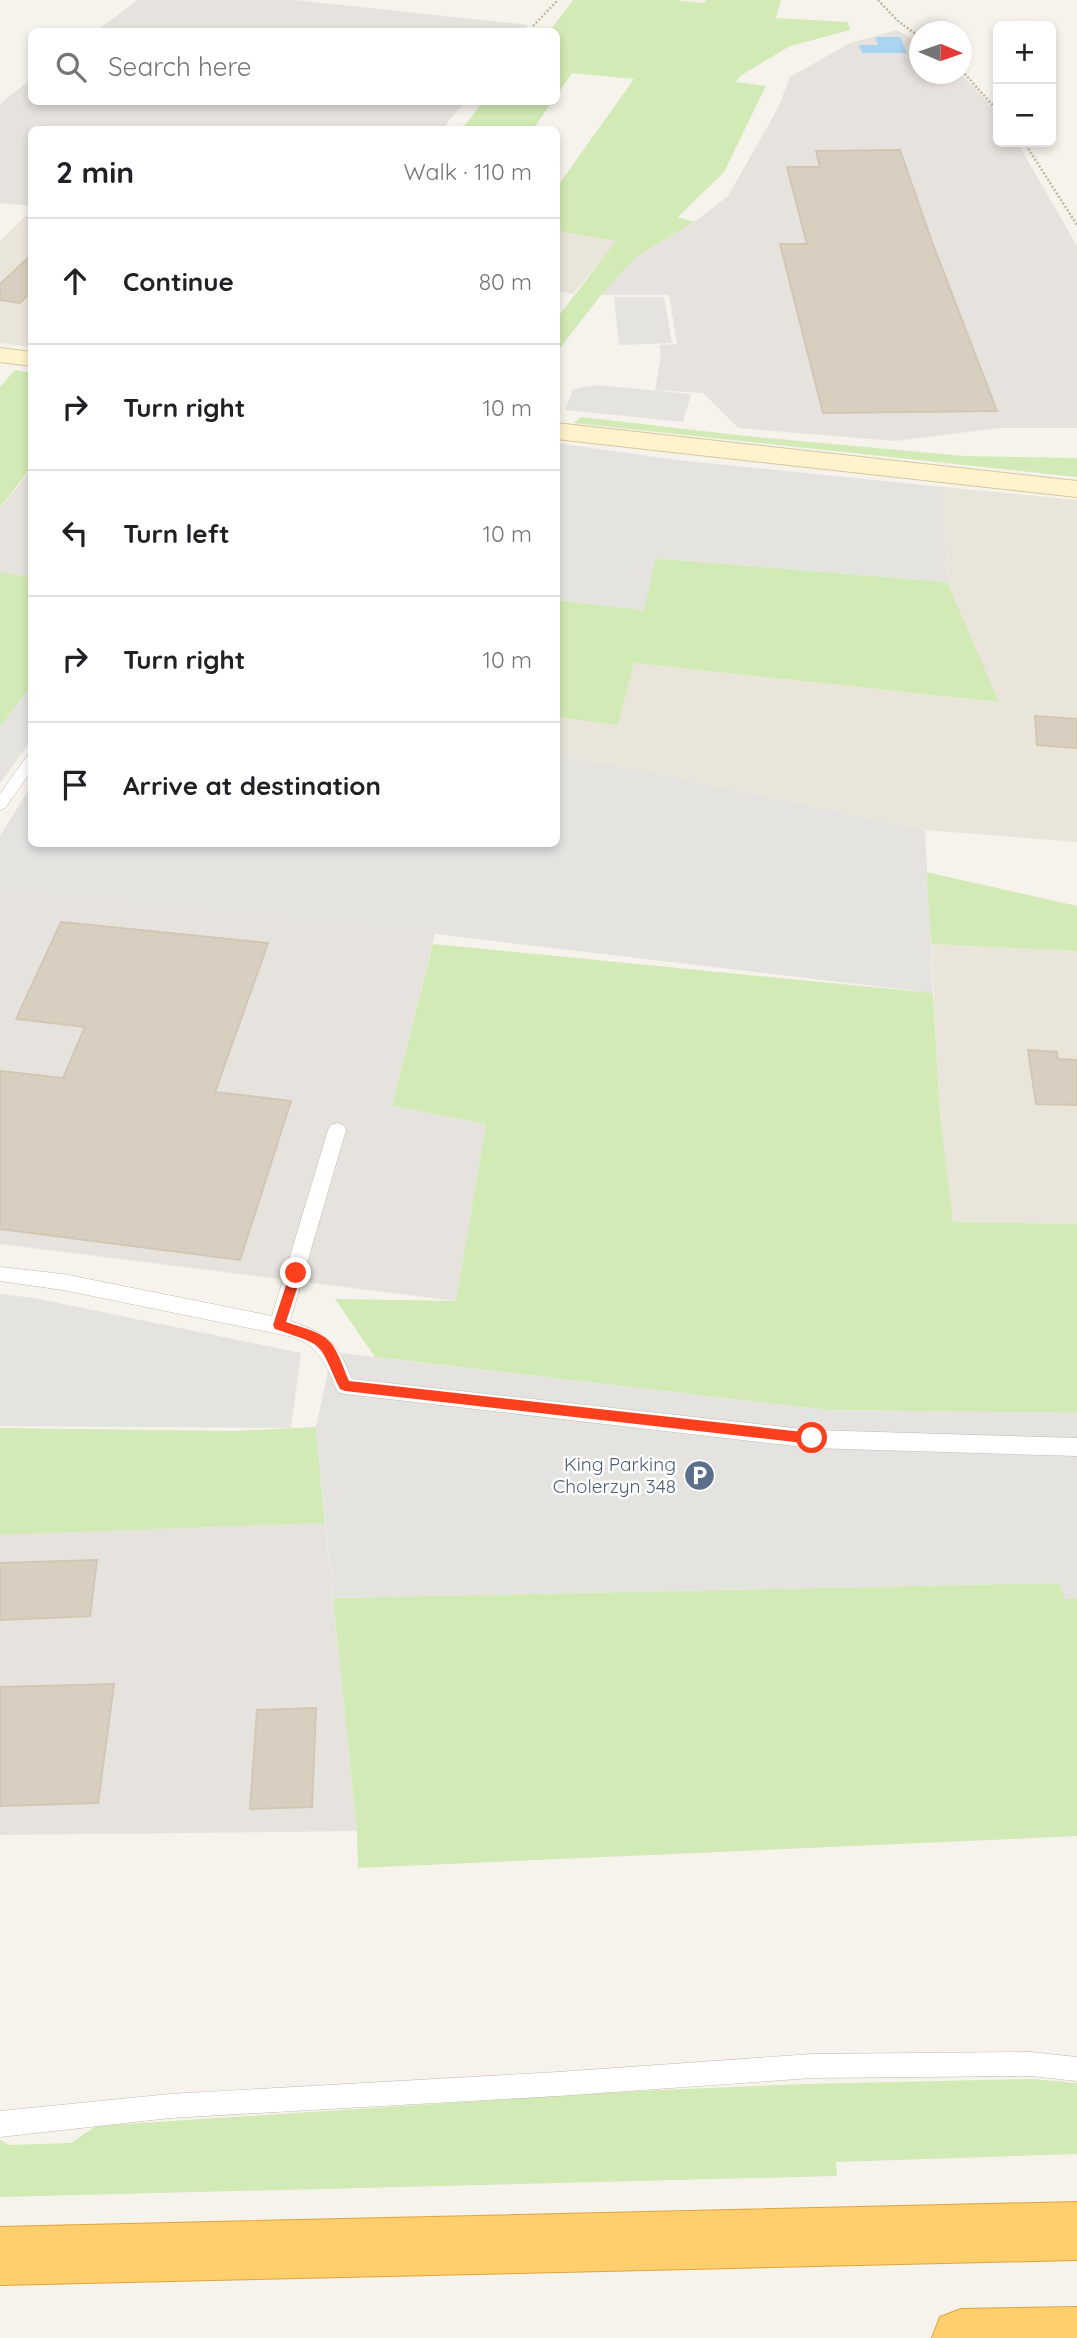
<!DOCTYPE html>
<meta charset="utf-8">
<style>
body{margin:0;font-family:Quicksand,sans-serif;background:#f2f2f2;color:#202124}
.controls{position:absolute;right:21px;top:21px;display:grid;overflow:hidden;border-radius:10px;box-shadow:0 4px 10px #0003}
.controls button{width:63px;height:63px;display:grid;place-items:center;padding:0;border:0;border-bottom:2px solid #e0e0e0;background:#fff;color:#202124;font:35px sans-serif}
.compass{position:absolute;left:909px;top:21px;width:63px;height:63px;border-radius:50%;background:#fff;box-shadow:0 4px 10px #0003;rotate:92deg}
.stop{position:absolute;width:21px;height:21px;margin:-16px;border:5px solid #fc3f1d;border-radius:50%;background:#fff}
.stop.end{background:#fc3f1d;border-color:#fff;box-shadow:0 2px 7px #0008}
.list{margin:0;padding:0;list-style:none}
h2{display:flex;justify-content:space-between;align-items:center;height:91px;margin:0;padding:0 28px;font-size:30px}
h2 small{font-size:23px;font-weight:400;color:#757577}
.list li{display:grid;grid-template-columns:46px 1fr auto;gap:21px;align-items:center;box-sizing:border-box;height:126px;padding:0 28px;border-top:2px solid #e0e0e0}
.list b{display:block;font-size:26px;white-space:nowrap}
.list em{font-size:23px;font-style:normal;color:#757577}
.icon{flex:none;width:38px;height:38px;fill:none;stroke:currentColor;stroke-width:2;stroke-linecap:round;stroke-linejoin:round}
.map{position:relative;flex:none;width:1077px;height:2338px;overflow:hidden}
.search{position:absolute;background:#fff;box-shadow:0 4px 10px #0003;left:28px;top:28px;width:532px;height:77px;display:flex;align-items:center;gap:18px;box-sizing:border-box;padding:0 24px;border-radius:10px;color:#757577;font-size:26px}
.panel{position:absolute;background:#fff;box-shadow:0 4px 10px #0003;left:28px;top:126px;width:532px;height:721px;border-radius:10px}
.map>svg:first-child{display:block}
</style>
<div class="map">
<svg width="1077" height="2338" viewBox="0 0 1077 2338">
<rect width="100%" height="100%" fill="#f6f3ec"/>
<!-- residential -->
<g fill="#eae5da">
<polygon points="31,211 31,347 0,343 0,241"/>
<polygon points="556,231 617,241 573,294 557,291"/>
<polygon points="944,487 1077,500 1077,842 925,830 608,764 557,758 557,717 618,725 634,663 998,702 947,582"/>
<polygon points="931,944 1077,951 1077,1224 953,1222 940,1116"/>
</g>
<!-- industrial -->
<g fill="#e6e2dd">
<polygon points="138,0 294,0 528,25 523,32 96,31"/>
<polygon points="897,30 919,44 920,74 961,74 988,102 998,115 998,142 1017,142 1077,246 1077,428 999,428 895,441 738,428 703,393 655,390 661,355 659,345 677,344 669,295 601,295 636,257 694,222 728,196 778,108 790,77 850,43"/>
<polygon points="31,79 32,102 465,102 442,129 32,130 31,206 0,203 0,104"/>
<polygon points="31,469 31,577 0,572 0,509"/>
<polygon points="0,891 435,934 392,1106 486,1124 456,1301 0,1244"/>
<polygon points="325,1523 357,1831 0,1835 0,1535"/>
</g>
<!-- green -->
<g fill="#d2eab5">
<polygon points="573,0 675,0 704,3 706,0 781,0 776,18 848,22 850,30 790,46 740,76 736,82 766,86 724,172 678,217 694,222 636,257 601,295 557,352 557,318 616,241 557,231 557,187 634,79 572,73 557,95 556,32 536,31 540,27 551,29"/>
<polygon points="483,102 552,102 533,129 462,129"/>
<polygon points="15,370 31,373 31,467 0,508 0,387"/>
<polygon points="581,417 746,436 964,456 1077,458 1077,477 574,423"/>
<polygon points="655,558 947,582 999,702 634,663 618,725 557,717 557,600 643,610"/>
<polygon points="0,572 32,577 31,686 0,727"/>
<polygon points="926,872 1077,906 1077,951 931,944"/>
<polygon points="433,944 933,993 940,1116 953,1222 1077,1224 1077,1413 826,1410 375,1357 335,1299 456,1301 486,1124 392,1106"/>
<polygon points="316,1427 325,1523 0,1535 0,1428 233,1431"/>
<polygon points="1060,1583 1065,1599 1077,1598 1077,1836 358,1868 357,1831 333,1598"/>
<polygon points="1032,2079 1077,2083 1077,2154 836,2162 837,2176 0,2197 0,2140 10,2145 71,2143 96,2126 615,2092 806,2084"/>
</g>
<!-- parking -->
<g fill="#e5e3e0">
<polygon points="614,297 664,297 672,343 619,345"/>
<polygon points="598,385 691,394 683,422 565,410 573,389"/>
<polygon points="557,443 677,460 944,487 947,582 656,558 644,610 557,600"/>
<polygon points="31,686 31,740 0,783 0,727"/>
<polygon points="557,758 608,764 925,830 933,993 435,934 0,891 0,836 31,786 32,844 556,844"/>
<polygon points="0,1294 34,1298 301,1353 291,1428 0,1426"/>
<polygon points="332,1352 826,1410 1077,1413 1077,1598 1065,1599 1059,1583 333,1598 316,1427"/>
</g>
<!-- water -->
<polygon fill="#a9d4f2" points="875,37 900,37 907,53 862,53 859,45 878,45"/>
<!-- building -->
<g fill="#d8cfc1" stroke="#d3c7b4" stroke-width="2">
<polygon points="900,150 932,242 997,411 823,413 780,244 807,244 787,167 820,167 816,151"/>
<polygon points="32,254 32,291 20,303 0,300 0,284"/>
<polygon points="1035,716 1077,719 1077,748 1037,745"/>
<polygon points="61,922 268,943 215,1092 291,1101 240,1260 0,1229 0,1071 63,1078 85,1027 16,1019"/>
<polygon points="1028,1050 1057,1052 1058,1059 1077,1060 1077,1105 1036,1104"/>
<polygon points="97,1560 90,1616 0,1620 0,1563"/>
<polygon points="114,1684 98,1803 0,1806 0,1687"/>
<polygon points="316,1708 312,1807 250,1809 257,1710"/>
</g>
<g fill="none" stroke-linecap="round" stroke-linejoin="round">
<defs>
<g id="service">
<polygon points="32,755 32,770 5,808 0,810 0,794 27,756"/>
<path d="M337,1123l6,2 3,5 -56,191c37,12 47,21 62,58l460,51 265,8v18l-265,-8 -467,-54 -7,-2c-12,-26 -16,-44 -45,-55l-230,-47 -63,-9v-14l63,7 209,42 56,-186 3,-5z"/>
<polygon points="1030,2052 1077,2057 1077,2081 1030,2076 812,2078 558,2096 170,2118 0,2137 0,2111 170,2094 558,2072 812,2054"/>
</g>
<g id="secondary">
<polygon points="0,348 32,352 32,366 0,362"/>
<polygon points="556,423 1077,481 1077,497 556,439"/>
</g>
<g id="motorway">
<polygon points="1077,2202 1077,2260 0,2285 0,2227"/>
<polygon points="1077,2307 1077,2338 932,2338 940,2317 961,2309"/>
</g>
</defs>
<!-- service casing -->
<use href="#service" stroke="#c2bbae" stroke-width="1"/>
<!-- secondary casing -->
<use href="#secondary" stroke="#d6c79b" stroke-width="2"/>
<!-- motorway casing -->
<use href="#motorway" stroke="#e0a43c" stroke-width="2"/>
<!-- path -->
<g stroke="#c4b79f" stroke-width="2.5" stroke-dasharray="2 2" stroke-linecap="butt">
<polyline points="878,0 899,22 920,37"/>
<polyline points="533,26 558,0"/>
<polyline points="962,71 998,111"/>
<polyline points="1024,142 1077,225"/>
</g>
<!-- service -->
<use href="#service" fill="#fff" fill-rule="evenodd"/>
<!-- secondary -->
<use href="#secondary" fill="#fff3cd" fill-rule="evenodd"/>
<!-- motorway -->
<use href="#motorway" fill="#ffcf6e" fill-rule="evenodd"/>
</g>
<!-- route -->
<path fill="#fc3f1d" d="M296,1268l6,5 -16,49c46,15 45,13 63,59l463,52 6,5 -6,6 -467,-53 -5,-2c-23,-49 -13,-42 -65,-60l-2,-4 17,-52z"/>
<!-- icons -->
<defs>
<symbol id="parking-disc" viewBox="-11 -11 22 22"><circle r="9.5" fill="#5c6f8a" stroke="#fff"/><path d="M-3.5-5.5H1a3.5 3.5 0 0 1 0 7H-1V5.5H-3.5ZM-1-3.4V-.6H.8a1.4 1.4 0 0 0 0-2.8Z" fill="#fff"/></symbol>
</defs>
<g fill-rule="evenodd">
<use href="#parking-disc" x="682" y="1458" width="35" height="35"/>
</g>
<g text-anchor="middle" stroke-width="5" stroke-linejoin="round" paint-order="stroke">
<!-- service labels -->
<g font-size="19" fill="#4e5e75" stroke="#fff" text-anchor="end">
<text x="676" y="1471">King Parking<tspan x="676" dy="22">Cholerzyn 348</tspan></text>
</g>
</g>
</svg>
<div class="controls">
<button>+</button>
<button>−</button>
</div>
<svg class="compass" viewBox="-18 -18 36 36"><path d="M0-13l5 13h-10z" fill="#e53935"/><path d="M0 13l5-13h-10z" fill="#757577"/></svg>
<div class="stop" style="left:812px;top:1438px"></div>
<div class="stop end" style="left:296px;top:1273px"></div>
<div class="search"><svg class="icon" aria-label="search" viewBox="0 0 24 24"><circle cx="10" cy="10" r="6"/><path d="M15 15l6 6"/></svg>Search here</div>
<section class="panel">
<h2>2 min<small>Walk · 110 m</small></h2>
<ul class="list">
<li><svg class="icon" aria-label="ahead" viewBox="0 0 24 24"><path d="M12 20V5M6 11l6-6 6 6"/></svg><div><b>Continue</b></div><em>80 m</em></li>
<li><svg class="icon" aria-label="right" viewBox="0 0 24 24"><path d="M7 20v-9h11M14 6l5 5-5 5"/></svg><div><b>Turn right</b></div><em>10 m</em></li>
<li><svg class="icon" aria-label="left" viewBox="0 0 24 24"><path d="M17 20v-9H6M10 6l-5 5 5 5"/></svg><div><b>Turn left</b></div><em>10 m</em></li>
<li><svg class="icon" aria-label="right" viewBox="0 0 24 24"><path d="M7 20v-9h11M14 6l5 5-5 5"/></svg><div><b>Turn right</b></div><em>10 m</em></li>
<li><svg class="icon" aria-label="arrive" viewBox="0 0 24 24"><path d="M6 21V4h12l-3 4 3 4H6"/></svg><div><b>Arrive at destination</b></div></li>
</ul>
</section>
</div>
